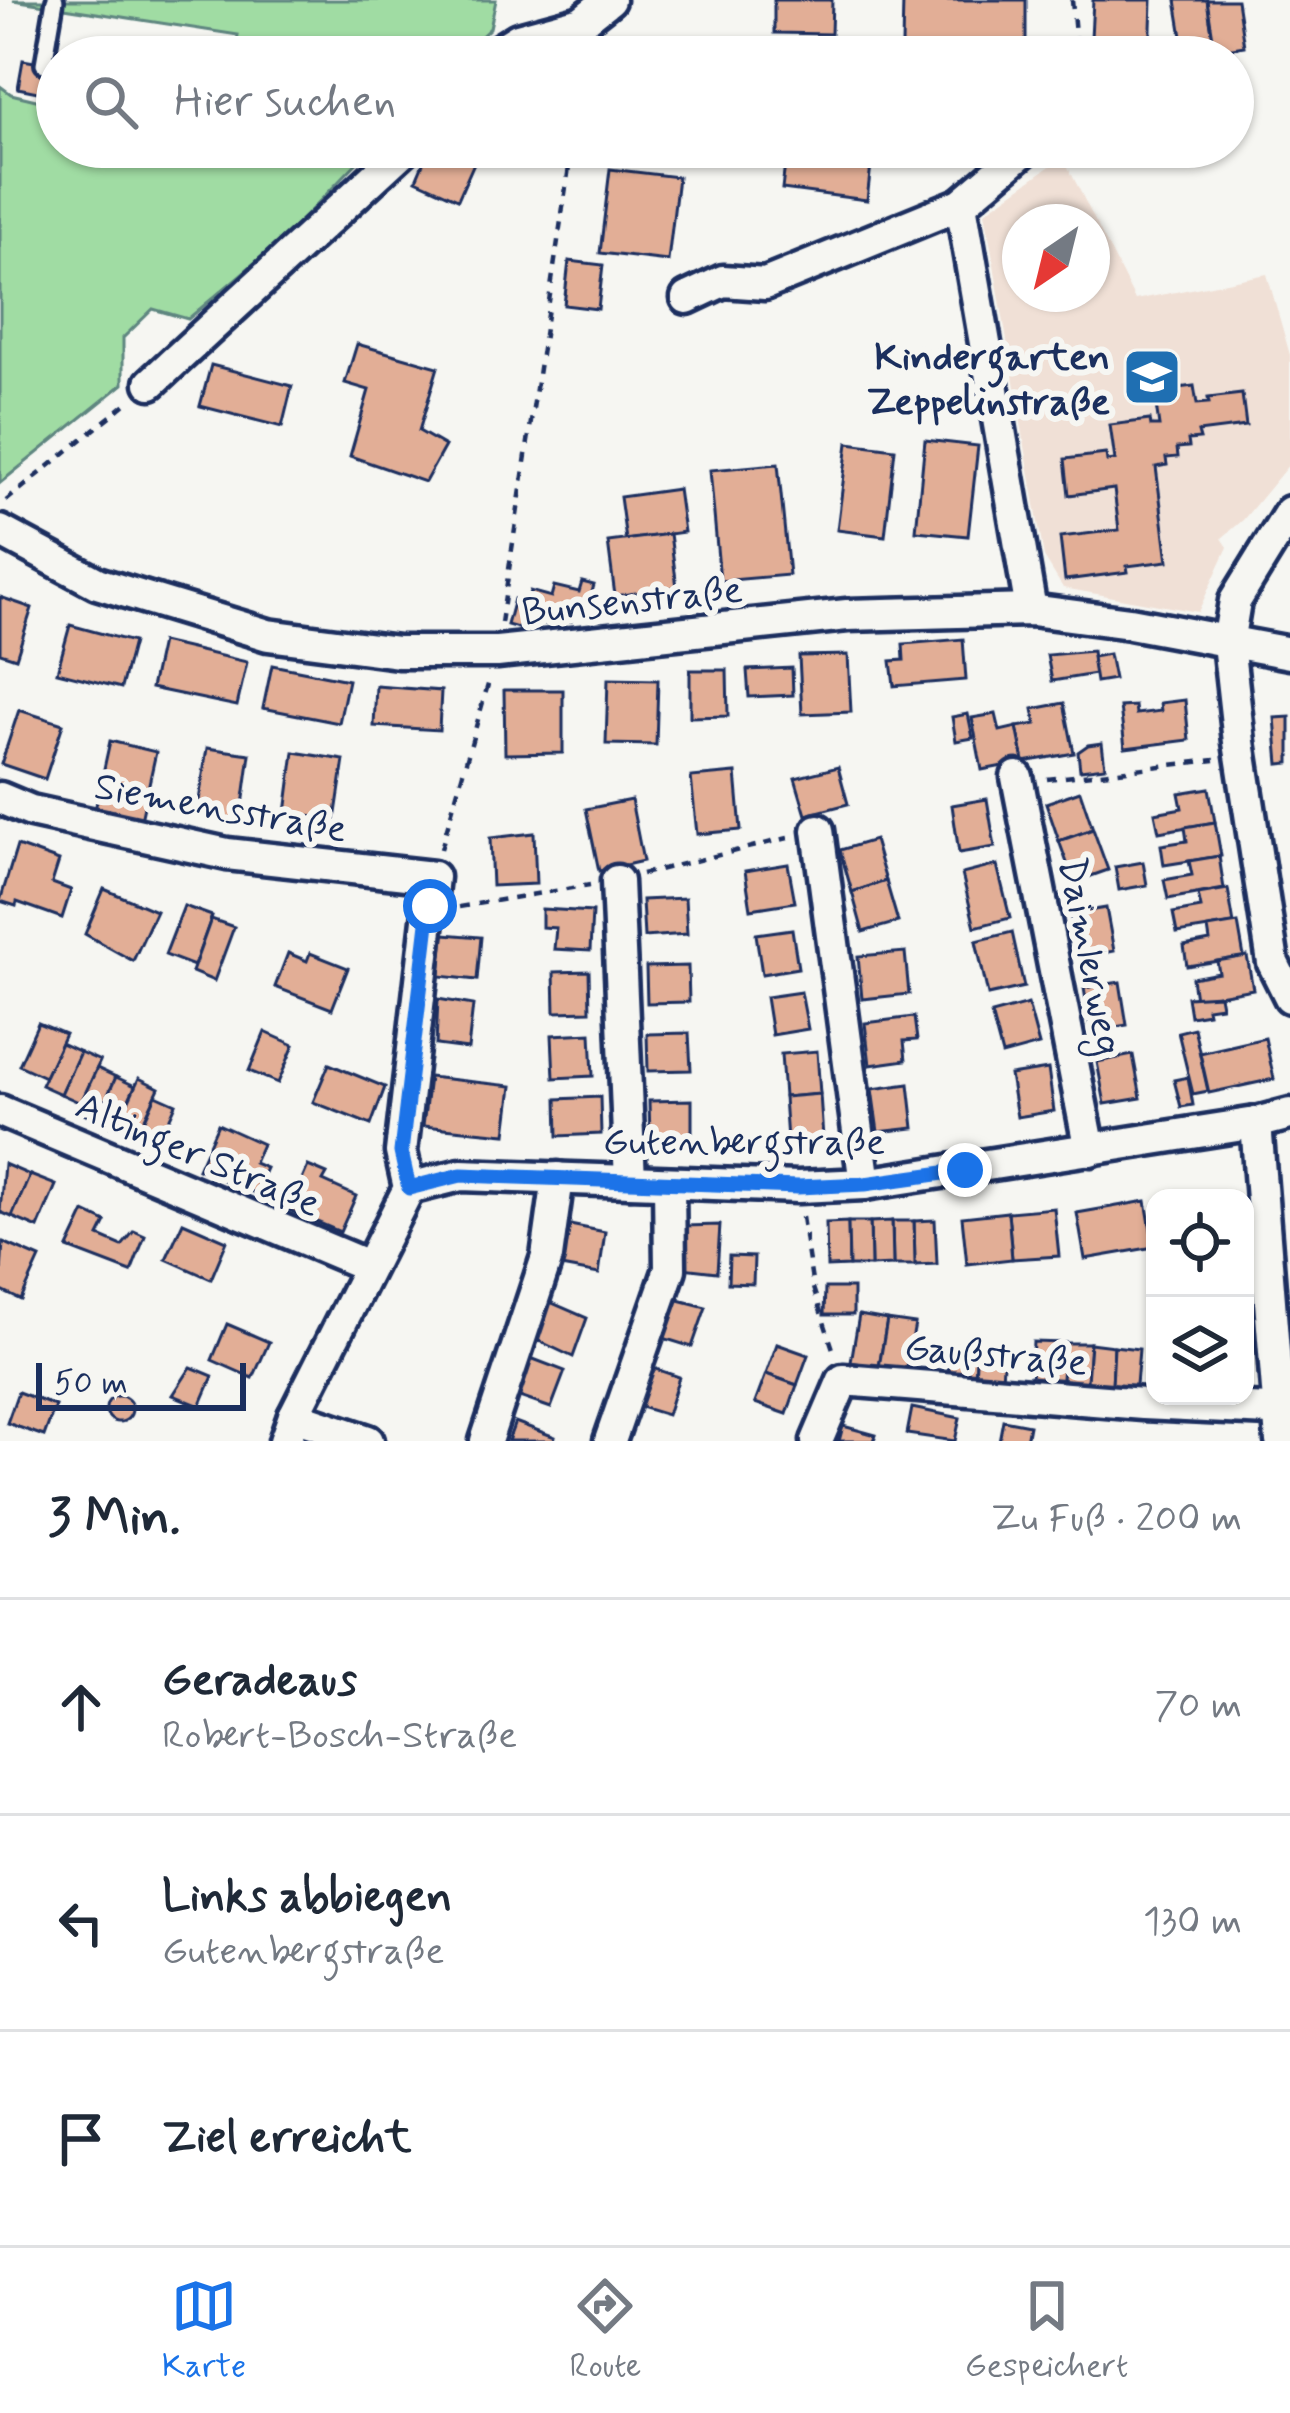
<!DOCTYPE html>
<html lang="de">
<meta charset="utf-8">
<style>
body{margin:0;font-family:Mynerve,sans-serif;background:#f6f6f7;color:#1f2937}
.controls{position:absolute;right:36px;bottom:36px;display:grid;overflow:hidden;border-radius:24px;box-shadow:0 3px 9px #0004}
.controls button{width:108px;height:108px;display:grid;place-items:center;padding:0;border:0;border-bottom:3px solid #e0e1e3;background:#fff;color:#1f2937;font:60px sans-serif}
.compass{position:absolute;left:1002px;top:204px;width:108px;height:108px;border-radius:50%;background:#fff;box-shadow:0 3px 9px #0004;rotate:215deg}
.scale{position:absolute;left:36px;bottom:30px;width:210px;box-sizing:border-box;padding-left:12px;border:6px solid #1b2f5e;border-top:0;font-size:33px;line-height:42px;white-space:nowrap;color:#1b2f5e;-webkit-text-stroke:9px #f6f6f2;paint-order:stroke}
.stop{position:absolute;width:36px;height:36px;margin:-27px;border:9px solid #1a73e8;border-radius:50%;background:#fff}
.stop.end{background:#1a73e8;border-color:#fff;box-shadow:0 3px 12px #0008}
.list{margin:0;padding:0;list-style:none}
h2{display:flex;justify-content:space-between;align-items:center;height:156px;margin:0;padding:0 48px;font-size:51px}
h2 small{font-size:39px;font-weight:400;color:#747a83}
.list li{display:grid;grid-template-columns:78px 1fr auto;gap:36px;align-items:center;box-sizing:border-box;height:216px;padding:0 48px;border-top:3px solid #e0e1e3}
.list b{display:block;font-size:45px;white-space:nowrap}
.list p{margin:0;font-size:39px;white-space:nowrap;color:#747a83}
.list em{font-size:39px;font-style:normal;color:#747a83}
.icon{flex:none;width:66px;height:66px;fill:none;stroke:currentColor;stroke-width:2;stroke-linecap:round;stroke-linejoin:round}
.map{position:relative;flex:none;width:1290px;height:1441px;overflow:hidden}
.search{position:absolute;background:#fff;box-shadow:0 3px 9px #0004;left:36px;right:36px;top:36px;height:132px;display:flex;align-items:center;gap:30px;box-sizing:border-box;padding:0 42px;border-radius:66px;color:#747a83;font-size:45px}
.sheet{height:804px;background:#fff}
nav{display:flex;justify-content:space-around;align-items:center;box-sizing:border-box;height:168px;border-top:3px solid #e0e1e3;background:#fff;font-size:33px;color:#747a83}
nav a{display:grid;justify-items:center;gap:6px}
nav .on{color:#1a73e8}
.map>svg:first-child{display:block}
</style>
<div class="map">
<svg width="1290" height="1441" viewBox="0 0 1290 1441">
<rect width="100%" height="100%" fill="#f6f6f2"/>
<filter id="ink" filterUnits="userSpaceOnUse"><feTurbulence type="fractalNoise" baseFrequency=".00833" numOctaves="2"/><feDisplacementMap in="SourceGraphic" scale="24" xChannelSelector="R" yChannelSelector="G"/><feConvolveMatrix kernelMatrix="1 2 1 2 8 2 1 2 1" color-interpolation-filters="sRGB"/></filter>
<g filter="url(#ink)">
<!-- built -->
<path fill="#f0e0d6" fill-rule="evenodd" d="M1063,157l72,143 132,-26 23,81v108l-47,57 -21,18 6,9 -30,65 -135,-24 -19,-31 -59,-345zM1020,222h72v72h-72z"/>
<!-- green -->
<g fill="#a0dca3" stroke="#5e8680" stroke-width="3">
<polygon points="13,0 496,0 490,28 459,57 234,57 238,35"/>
<polygon points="0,86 11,94 57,105 57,147 372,147 283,239 188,319 153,309 123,338 123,384 0,483"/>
</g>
<!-- building -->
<g fill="#e2ae96" stroke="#1b2f5e" stroke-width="3">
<polygon points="774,0 832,0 831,34 774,33"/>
<polygon points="903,0 1026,0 1026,46 902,46"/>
<polygon points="1093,0 1152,0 1150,57 1090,57"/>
<polygon points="1176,0 1207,0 1215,51 1185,55"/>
<polygon points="1207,0 1237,0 1244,46 1215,51"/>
<polygon points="23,60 57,66 57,96 18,88"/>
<polygon points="430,147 481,147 458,199 416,180"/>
<polygon points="787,147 873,147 867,200 782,189"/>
<polygon points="610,169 678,177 668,261 600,253"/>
<polygon points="569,261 603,265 598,309 564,305"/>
<polygon points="357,344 438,367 419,431 445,446 425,482 350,456 369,390 345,383"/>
<polygon points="211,365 292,386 282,427 200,406"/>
<polygon points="1194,386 1197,404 1209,403 1208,398 1242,394 1246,426 1198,432 1200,439 1188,440 1189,447 1177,448 1178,457 1166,458 1167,465 1156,467 1168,561 1127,566 1128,572 1065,580 1060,537 1119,530 1114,489 1069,495 1065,459 1106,454 1107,461 1115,460 1110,425 1150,420 1151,426 1159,426 1154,391"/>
<polygon points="925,440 978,446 968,536 916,531"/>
<polygon points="848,443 895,449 885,536 837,530"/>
<polygon points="778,464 789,575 720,581 710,470"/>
<polygon points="678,489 684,532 626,540 620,497"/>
<polygon points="670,534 677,587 615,596 608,542"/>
<polygon points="582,582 594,585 588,606 576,602 571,621 548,615 546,624 524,618 521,629 507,625 514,599 527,602 530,591 551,597 554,586 579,592"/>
<polygon points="0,597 32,608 16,658 0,653"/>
<polygon points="70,625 133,642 121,688 57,672"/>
<polygon points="963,639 966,680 894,686 891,661 904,660 903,644"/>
<polygon points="161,642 247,662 237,706 151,688"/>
<polygon points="1092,651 1095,674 1052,681 1047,655"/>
<polygon points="1109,654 1114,679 1096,682 1092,657"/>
<polygon points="848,655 851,712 802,714 799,656"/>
<polygon points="272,665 348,680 339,723 263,708"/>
<polygon points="792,668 793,695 749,697 747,670"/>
<polygon points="690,670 727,670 728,716 690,717"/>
<polygon points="608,679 658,680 656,745 606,744"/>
<polygon points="376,686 441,691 439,730 374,726"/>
<polygon points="504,690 563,690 563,753 505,754"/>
<polygon points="1185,700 1189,740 1125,748 1120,707 1135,706 1136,714 1161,711 1160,703"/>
<polygon points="1064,703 1074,753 1024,762 1017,727 1036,724 1033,709"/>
<polygon points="19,710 63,724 45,779 1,764"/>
<polygon points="968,714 973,738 956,741 952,717"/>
<polygon points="996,714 1000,731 1017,727 1024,762 982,770 972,718"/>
<polygon points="1290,717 1290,763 1279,764 1275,718"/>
<polygon points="110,741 156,752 141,820 95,810"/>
<polygon points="1102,743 1105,767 1080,770 1078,752 1088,745"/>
<polygon points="207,748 250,754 241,820 197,814"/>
<polygon points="294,752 344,760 335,820 286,813"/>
<polygon points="838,767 848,804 806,815 795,778"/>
<polygon points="736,773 741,830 697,834 691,777"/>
<polygon points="1209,788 1215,822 1159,832 1155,813 1182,808 1179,793"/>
<polygon points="1080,791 1093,829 1059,841 1046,803"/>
<polygon points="987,799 995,847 959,853 952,805"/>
<polygon points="631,800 643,861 599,871 586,809"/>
<polygon points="1215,822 1221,856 1164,865 1161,845 1187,841 1185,827"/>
<polygon points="1093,829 1108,870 1074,882 1059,841"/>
<polygon points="534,833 536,884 492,886 490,838"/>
<polygon points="874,840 886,881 852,892 840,850"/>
<polygon points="17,846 59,861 52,883 71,890 62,918 17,902 16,906 0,901"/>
<polygon points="1219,856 1224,889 1168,899 1164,880 1192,875 1189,861"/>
<polygon points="1143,862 1147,885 1119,890 1115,867"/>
<polygon points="788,864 795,902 751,909 745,871"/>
<polygon points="997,865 1010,918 975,927 962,874"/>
<polygon points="886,881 898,922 863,932 852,892"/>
<polygon points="104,889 156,911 133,961 85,934"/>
<polygon points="1228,889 1234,924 1177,933 1173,913 1201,908 1198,894"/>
<polygon points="685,898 687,934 644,937 642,900"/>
<polygon points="184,906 212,916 194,966 165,955"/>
<polygon points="1106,908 1114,951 1078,958 1070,914"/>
<polygon points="542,909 592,912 590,951 554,949 556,928 542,927"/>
<polygon points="211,919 234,927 214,981 192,972"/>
<polygon points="1238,923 1244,957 1187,966 1184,946 1210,941 1208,928"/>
<polygon points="792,929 798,968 762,974 756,934"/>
<polygon points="1012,932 1024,987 988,995 976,941"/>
<polygon points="444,934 481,937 477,980 440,976"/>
<polygon points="905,952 909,994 862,999 858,956"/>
<polygon points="288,953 307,961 310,953 348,968 332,1009 275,987"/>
<polygon points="1247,956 1253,989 1195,999 1192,978 1219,973 1217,961"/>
<polygon points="688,966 689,1002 647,1003 646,967"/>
<polygon points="589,971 590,1011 555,1012 554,972"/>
<polygon points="1120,982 1127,1025 1091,1031 1084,988"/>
<polygon points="801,992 808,1029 772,1035 766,997"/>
<polygon points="1219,995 1221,1006 1207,1008 1208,1013 1190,1016 1187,997"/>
<polygon points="438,999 473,1005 468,1049 436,1045"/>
<polygon points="1028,1004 1039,1045 1002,1055 991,1014"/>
<polygon points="914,1017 917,1040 904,1041 906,1060 870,1065 865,1023"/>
<polygon points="38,1023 65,1034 45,1077 19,1065"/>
<polygon points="1194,1028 1208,1091 1193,1094 1178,1032"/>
<polygon points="265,1032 294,1045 278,1083 249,1071"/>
<polygon points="591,1033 593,1076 554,1078 552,1035"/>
<polygon points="689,1033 691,1070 648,1071 647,1034"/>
<polygon points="1265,1038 1274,1079 1209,1093 1200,1053"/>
<polygon points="61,1043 80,1052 61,1094 41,1085"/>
<polygon points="817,1051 820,1094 784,1097 781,1054"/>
<polygon points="80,1052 100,1061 81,1103 61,1094"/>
<polygon points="1133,1055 1141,1098 1105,1104 1097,1062"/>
<polygon points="329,1064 385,1087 371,1125 313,1102"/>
<polygon points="97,1068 116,1077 97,1120 77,1111"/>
<polygon points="1048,1069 1054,1111 1017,1117 1010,1075"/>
<polygon points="116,1077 135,1086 116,1128 97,1120"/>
<polygon points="429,1077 512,1086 506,1134 423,1126"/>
<polygon points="1188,1077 1193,1105 1181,1107 1174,1080"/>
<polygon points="139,1078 159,1088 140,1129 120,1120"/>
<polygon points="909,1084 914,1128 878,1132 872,1089"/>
<polygon points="820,1094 823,1138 787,1140 784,1097"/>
<polygon points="156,1095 176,1104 157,1146 137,1137"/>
<polygon points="600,1097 601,1134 558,1136 557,1099"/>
<polygon points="692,1100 692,1136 650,1137 649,1101"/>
<polygon points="218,1124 262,1144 254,1163 266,1168 255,1193 198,1169"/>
<polygon points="4,1164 30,1175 12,1217 0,1212"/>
<polygon points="308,1166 327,1174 323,1181 356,1196 340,1232 289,1210"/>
<polygon points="30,1175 56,1185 38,1228 12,1217"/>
<polygon points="1146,1201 1154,1247 1085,1259 1077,1213"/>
<polygon points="1054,1208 1059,1256 1012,1259 1008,1212"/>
<polygon points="85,1212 106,1222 99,1236 122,1246 134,1231 145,1236 131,1272 68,1248"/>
<polygon points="1008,1212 1012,1259 967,1264 962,1217"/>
<polygon points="935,1220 937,1264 915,1265 914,1221"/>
<polygon points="892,1221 914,1221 915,1265 893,1265"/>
<polygon points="892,1221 893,1265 871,1266 870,1222"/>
<polygon points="183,1222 227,1241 211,1279 166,1259"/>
<polygon points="848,1222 849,1266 827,1267 826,1223"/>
<polygon points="848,1222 870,1222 871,1266 849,1266"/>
<polygon points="570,1225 605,1232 599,1274 561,1267"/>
<polygon points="720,1225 717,1272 682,1268 684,1226"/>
<polygon points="3,1242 40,1258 21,1300 0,1290"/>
<polygon points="729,1256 754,1257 753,1284 728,1283"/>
<polygon points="825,1288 853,1288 853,1315 824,1315"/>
<polygon points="671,1298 706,1307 692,1347 660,1337"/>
<polygon points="548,1301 587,1318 573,1357 535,1339"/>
<polygon points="859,1315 887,1320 879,1367 851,1362"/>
<polygon points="887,1320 915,1324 906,1372 879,1367"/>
<polygon points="227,1324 269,1342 253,1378 212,1360"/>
<polygon points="1033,1342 1064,1343 1062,1382 1031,1380"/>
<polygon points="1064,1343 1090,1343 1087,1382 1062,1382"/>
<polygon points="1090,1343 1114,1346 1112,1386 1087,1382"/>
<polygon points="777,1344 808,1355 797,1385 766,1374"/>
<polygon points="950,1344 977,1345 975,1378 948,1376"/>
<polygon points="977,1345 1004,1347 1002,1380 975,1378"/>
<polygon points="1114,1346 1139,1349 1136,1385 1112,1386"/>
<polygon points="528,1357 565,1371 551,1408 514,1395"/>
<polygon points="647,1366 679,1377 667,1415 634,1405"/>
<polygon points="191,1367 213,1376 200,1406 173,1395"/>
<polygon points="766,1374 797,1385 787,1414 755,1403"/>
<polygon points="18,1392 55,1406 44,1436 7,1423"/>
<circle cx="119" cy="1409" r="13"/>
<polygon points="912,1408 960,1418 955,1441 907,1434"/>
<polygon points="1003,1420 1029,1425 1026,1441 999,1441"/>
<polygon points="515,1422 555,1437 554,1441 508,1441"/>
<polygon points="843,1426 876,1435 874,1441 839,1441"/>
</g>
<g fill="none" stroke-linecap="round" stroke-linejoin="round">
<defs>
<polyline id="lane" points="44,64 55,0"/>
<g id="street">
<polyline points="489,57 518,39 581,22 609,0"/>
<polyline points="961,204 1031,610"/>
<polyline points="687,298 723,281 765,284 961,204 1028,147"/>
<polyline points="151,383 407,147"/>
<polyline points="1290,512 1235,601 1228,643 1239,742 1273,963 1290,997"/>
<polyline points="0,531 97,583 268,635 398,652 497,652 847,615 1031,610 1130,623 1290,653"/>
<polyline points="1017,777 1090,1150"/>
<polyline points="0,798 31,811 227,854 433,877 401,1152 409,1188 294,1416 285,1441"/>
<polyline points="818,830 865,1184"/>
<polyline points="617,881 630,1181"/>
<polyline points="0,1111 368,1266"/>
<polyline points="1256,1123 1281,1441"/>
<polyline points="409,1188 461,1175 798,1187 865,1184 1256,1123 1290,1114"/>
<polyline points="294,1416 368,1441"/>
<polyline points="486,1441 547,1257 558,1178"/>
<polyline points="610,1441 670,1269 669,1183"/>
<polyline points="817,1441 843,1380 1143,1404 1290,1411"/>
</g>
</defs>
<!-- lane casing -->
<use href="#lane" stroke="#1b2f5e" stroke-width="24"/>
<!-- street casing -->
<use href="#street" stroke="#1b2f5e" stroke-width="39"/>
<!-- path -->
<g stroke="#1b2f5e" stroke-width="4.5" stroke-dasharray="9 9" stroke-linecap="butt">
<polyline points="1072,0 1077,57"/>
<polyline points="6,501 128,402"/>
<polyline points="501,623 572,147"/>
<polyline points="1047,779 1215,760"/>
<polyline points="441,849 489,681"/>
<polyline points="642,874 788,838"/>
<polyline points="459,907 590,885"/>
<polyline points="802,1217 813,1288 834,1352"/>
</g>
<!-- lane -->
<use href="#lane" stroke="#f6f6f2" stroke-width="15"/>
<!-- street -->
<use href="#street" stroke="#f6f6f2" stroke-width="30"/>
</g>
</g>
<g fill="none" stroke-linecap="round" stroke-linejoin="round" filter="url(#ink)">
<!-- route -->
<polyline stroke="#1a73e8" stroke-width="15" points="430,906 401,1152 409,1188 461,1175 798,1187 865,1184 965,1170"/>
</g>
<!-- icons -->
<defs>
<symbol id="school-square" viewBox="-11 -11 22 22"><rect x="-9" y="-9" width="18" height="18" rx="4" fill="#1f6fb2" stroke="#f6f6f2"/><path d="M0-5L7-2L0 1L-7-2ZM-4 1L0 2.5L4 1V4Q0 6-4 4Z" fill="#fff"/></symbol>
</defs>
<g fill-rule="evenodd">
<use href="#school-square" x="1119" y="344" width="66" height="66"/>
</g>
<g text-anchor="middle" stroke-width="12" stroke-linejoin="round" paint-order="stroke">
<!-- poi labels -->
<g font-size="39" font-weight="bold" fill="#1b2f5e" stroke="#f6f6f2" text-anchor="end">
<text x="1110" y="369">Kindergarten<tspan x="1110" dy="45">Zeppelinstraße</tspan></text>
</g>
<!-- street labels -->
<g font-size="39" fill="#1b2f5e" stroke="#f6f6f2">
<text transform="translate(632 599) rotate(-6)" y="14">Bunsenstraße</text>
<text transform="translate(221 806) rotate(10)" y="14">Siemensstraße</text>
<text transform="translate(1092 956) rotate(79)" y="14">Daimlerweg</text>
<text x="744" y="1154">Gutenbergstraße</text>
<text transform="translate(199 1153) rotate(23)" y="14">Altinger Straße</text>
<text transform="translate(996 1353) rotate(5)" y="14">Gaußstraße</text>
</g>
</g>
</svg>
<div class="controls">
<button><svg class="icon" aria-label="locate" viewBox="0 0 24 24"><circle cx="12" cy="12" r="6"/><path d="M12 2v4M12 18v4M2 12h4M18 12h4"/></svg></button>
<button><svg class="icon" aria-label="layers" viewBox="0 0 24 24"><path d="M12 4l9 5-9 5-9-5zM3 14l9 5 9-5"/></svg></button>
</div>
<svg class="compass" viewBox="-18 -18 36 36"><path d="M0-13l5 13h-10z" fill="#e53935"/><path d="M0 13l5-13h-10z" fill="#747a83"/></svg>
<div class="scale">50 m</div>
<div class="stop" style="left:430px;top:906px"></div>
<div class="stop end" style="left:965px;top:1170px"></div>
<div class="search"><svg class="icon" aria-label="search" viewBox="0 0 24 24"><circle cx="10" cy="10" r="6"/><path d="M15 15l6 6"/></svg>Hier suchen</div>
</div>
<section class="sheet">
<h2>3 Min.<small>Zu Fuß · 200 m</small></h2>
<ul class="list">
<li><svg class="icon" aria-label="ahead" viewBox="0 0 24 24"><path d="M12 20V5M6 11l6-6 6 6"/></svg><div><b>Geradeaus</b><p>Robert-Bosch-Straße</p></div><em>70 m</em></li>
<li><svg class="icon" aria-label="left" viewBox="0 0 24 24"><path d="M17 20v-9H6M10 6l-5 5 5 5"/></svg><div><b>Links abbiegen</b><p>Gutenbergstraße</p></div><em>130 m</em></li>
<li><svg class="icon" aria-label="arrive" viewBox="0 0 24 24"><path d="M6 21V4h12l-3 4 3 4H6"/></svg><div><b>Ziel erreicht</b></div></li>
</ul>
</section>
<nav>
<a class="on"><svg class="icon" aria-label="map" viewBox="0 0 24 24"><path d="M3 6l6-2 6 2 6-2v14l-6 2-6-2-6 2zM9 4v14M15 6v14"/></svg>Karte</a>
<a><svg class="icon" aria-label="directions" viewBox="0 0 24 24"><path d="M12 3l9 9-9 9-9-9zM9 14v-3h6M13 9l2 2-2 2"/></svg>Route</a>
<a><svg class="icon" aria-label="saved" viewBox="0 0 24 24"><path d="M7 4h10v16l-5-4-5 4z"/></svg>Gespeichert</a>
</nav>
